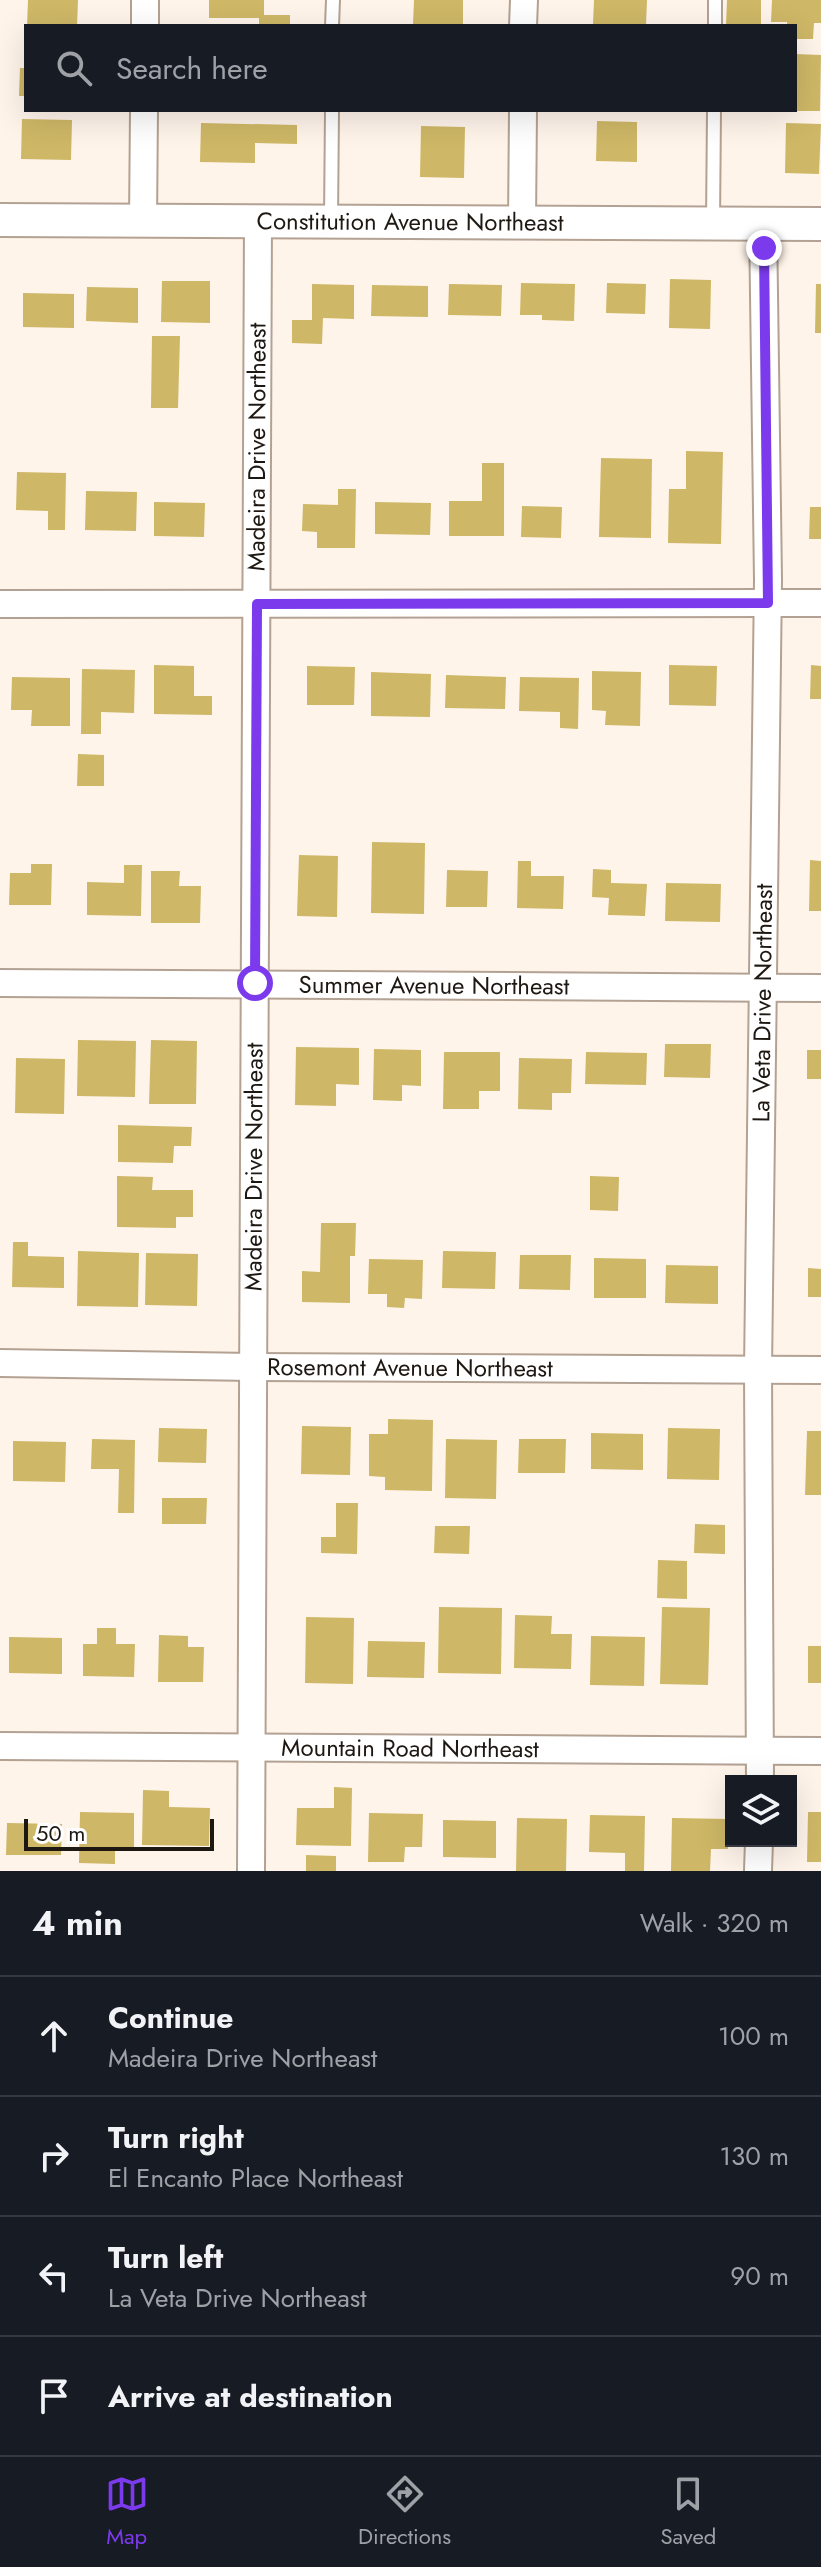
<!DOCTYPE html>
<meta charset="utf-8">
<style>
body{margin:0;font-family:Jost,sans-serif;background:#242831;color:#f1f3f6}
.controls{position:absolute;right:24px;bottom:24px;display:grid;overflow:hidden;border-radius:0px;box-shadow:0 8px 32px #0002}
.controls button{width:72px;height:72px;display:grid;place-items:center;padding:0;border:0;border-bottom:2px solid #363941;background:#171b24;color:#f1f3f6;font:40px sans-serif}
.scale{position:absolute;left:24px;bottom:20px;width:190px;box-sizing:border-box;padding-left:8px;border:4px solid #1e1812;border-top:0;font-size:22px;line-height:28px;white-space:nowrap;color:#1e1812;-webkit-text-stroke:6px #fff;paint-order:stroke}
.stop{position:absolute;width:24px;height:24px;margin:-18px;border:6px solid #7c3aed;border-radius:50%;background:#fff}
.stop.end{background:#7c3aed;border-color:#fff;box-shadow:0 2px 8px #0008}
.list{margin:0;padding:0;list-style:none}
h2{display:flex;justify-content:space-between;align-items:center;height:104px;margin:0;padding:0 32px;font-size:34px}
h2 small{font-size:26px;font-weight:400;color:#9ea1a6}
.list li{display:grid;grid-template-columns:52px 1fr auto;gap:24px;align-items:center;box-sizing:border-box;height:120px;padding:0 32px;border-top:2px solid #363941}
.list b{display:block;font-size:30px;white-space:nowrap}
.list p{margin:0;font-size:26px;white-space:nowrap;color:#9ea1a6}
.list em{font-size:26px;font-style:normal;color:#9ea1a6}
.icon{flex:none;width:44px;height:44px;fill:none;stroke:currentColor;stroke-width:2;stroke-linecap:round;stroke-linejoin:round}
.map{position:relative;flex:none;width:821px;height:1871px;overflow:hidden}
.search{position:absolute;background:#171b24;box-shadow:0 8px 32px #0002;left:24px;right:24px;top:24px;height:88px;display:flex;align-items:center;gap:20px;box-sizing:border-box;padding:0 28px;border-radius:0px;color:#9ea1a6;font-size:30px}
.sheet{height:584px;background:#171b24}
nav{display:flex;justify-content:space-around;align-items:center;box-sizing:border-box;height:112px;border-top:2px solid #363941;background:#171b24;font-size:22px;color:#9ea1a6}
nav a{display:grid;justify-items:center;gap:4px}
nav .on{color:#7c3aed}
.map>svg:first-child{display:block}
</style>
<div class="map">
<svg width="821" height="1871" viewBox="0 0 821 1871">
<rect width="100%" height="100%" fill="#fff4ea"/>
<!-- building -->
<g fill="#ceb766">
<polygon points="28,0 78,0 77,26 27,26"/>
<polygon points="209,0 264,0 264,15 290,15 290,26 259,26 259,18 209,18"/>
<polygon points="414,0 463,0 463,25 413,24"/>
<polygon points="594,0 647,0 646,25 593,24"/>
<polygon points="727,0 761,0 761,26 726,26"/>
<polygon points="772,0 821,0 821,23 814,23 813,39 795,39 795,26 787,26 787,22 771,22"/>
<polygon points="795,54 821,55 820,111 795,111"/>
<polygon points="20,68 26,68 26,96 19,96"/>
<polygon points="22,119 72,120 71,160 21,159"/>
<polygon points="597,121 637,122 637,162 596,161"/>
<polygon points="201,123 297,125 297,144 255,143 255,163 200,162"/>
<polygon points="786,123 821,124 819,174 785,173"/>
<polygon points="421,126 465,127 464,178 420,177"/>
<polygon points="670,279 711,280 710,329 669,328"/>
<polygon points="162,281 210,281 210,323 161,322"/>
<polygon points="521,283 575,284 574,321 542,320 542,315 520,315"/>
<polygon points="607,283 646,284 645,314 606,313"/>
<polygon points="312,284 354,285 354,319 323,318 322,344 292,343 292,320 312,320"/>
<polygon points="449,284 502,285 501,316 448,315"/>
<polygon points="816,284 821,284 821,333 815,333"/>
<polygon points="372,285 428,286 428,317 371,316"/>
<polygon points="87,287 138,288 138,323 86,321"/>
<polygon points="23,293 74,294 74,328 23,327"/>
<polygon points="152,336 180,336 178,408 151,408"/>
<polygon points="686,451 723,452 721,544 668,543 669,489 686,489"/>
<polygon points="601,458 652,459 651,538 599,537"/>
<polygon points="482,463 504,463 504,536 449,536 449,501 482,501"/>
<polygon points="17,472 66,473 65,530 48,530 48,511 16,510"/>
<polygon points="338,489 356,489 355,548 317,548 317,532 302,531 303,504 338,505"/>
<polygon points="86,491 137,492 136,531 85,530"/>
<polygon points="154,502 205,503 204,537 154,536"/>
<polygon points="375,502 431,503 430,535 375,534"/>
<polygon points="522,506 562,507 561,538 521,537"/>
<polygon points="810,507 821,507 821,539 809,539"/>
<polygon points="154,665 194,666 194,696 212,696 212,715 154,714"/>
<polygon points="669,665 717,666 716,706 669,705"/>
<polygon points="811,665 821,666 821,699 810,699"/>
<polygon points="307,666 355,667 354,705 307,705"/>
<polygon points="82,669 135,670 134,713 101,712 101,734 81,734"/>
<polygon points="592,671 641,672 640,726 605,725 606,711 592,710"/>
<polygon points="371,672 431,674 430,717 371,716"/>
<polygon points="446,675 506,677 505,709 445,708"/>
<polygon points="12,677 70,678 70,726 31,726 32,710 11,710"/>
<polygon points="520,677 579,678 578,729 560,728 560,712 519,711"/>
<polygon points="78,754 104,755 104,786 77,786"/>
<polygon points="372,842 425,843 424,914 371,913"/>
<polygon points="299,855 338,856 337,917 297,916"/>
<polygon points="810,860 821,861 821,911 809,911"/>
<polygon points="518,861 531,861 531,876 564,876 563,909 517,908"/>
<polygon points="31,864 52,864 51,905 9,905 10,873 31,873"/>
<polygon points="124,865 142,865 141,916 87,915 87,882 124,883"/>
<polygon points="593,869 611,870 611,883 647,884 645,916 608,915 609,898 592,897"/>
<polygon points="447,870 488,871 487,907 446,907"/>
<polygon points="151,871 180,871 179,886 201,886 200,923 151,923"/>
<polygon points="666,883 721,884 720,922 665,921"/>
<polygon points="78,1040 136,1041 135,1097 77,1096"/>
<polygon points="151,1040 197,1041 196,1104 149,1104"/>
<polygon points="665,1044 711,1044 710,1078 664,1077"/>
<polygon points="296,1047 359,1048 359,1085 336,1084 336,1106 295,1105"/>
<polygon points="374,1049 421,1050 421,1086 402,1085 402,1101 373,1100"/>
<rect x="807" y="1050" width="14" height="29"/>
<polygon points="444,1052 500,1052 500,1091 479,1091 479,1109 443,1109"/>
<polygon points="586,1052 647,1053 646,1085 585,1084"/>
<polygon points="16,1058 65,1059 64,1114 15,1113"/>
<polygon points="519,1058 572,1059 571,1093 552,1093 552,1110 518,1109"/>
<polygon points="118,1125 192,1127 191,1146 174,1146 173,1163 118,1162"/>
<polygon points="117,1176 153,1177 152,1190 193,1190 193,1217 176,1217 176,1228 117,1227"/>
<polygon points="590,1176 619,1177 618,1211 590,1210"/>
<polygon points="321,1223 356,1223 355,1256 350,1256 350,1303 302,1302 302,1271 320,1272"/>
<polygon points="13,1242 28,1242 28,1256 64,1257 64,1288 12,1287"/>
<polygon points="78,1251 139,1253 138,1307 77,1306"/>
<polygon points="443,1251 496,1252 495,1289 442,1288"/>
<polygon points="146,1253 198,1254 197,1306 145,1305"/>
<polygon points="520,1255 571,1255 570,1290 519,1289"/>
<polygon points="594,1258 646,1259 646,1298 594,1298"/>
<polygon points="369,1259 423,1260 422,1299 405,1298 404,1308 387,1307 387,1294 368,1294"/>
<polygon points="666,1265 718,1266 718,1304 665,1303"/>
<polygon points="808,1268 821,1269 821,1297 808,1297"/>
<polygon points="388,1419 433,1420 432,1491 385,1490 385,1477 369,1476 369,1434 388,1434"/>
<polygon points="302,1426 351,1427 350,1475 301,1474"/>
<polygon points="159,1428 207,1429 206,1463 158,1462"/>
<polygon points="668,1428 720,1429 719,1480 667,1479"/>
<polygon points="807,1431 821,1431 821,1495 805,1495"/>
<polygon points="591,1433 643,1434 643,1470 591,1469"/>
<polygon points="92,1439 135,1440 134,1513 118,1513 119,1469 91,1469"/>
<polygon points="446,1439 497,1440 496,1499 445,1498"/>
<polygon points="519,1439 566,1439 565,1473 518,1473"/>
<polygon points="13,1441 66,1442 65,1482 13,1481"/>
<polygon points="162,1498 207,1498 206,1524 162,1524"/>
<polygon points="336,1503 358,1503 357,1554 321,1553 321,1537 336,1537"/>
<polygon points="695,1524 725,1525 725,1554 694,1553"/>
<polygon points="435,1526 470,1526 469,1554 434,1553"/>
<polygon points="658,1560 687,1561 687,1599 657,1598"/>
<polygon points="439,1607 502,1608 501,1674 438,1673"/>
<polygon points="662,1607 710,1608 708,1685 660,1684"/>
<polygon points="515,1615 552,1616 551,1634 572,1634 571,1669 514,1668"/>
<polygon points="306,1617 354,1618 353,1684 305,1683"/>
<polygon points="97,1628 116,1628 116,1644 135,1644 134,1677 83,1676 83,1644 97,1644"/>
<polygon points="159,1635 188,1636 188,1647 204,1647 203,1682 158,1682"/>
<polygon points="591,1636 645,1637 644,1686 590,1685"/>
<polygon points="9,1637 62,1638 62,1674 9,1673"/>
<polygon points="368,1641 425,1642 424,1678 367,1677"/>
<rect x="808" y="1646" width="13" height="37"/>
<polygon points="334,1787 352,1788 351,1846 296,1845 297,1808 334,1808"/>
<polygon points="143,1790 169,1791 169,1807 210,1808 209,1846 142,1845"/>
<polygon points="80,1812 134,1813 134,1847 115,1847 115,1864 79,1863"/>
<polygon points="808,1812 821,1812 821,1862 807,1862"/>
<polygon points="369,1813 423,1814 422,1847 405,1847 404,1862 368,1862"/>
<polygon points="590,1815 645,1816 644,1871 625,1871 625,1853 589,1852"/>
<polygon points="517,1818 567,1819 566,1871 516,1871"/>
<polygon points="672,1818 729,1819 728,1849 711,1849 710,1871 671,1871"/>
<polygon points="443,1820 496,1821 496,1858 443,1857"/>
<polygon points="7,1823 62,1824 61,1855 6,1855"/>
<polygon points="306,1855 336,1856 336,1871 306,1871"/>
</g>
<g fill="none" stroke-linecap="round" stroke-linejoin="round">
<defs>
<g id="service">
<polyline points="332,26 333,0"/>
<polyline points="715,26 715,0"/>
<polyline points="331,219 332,110"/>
<polyline points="713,223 714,110"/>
</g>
<g id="minor">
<polyline points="145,26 145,0"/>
<polyline points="523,26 524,0"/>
<polyline points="143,221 144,110"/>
<polyline points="522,222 523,110"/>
<polyline points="0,604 821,603"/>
<path id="s1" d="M0,983l821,5"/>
<path id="s2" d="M0,1363l253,4 568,3"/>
<path id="s3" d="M0,1746l821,5"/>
<path id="s4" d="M760,1781l-2,-411 10,-790 -5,-357"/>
<path id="s5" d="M251,1871l7,-1650"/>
<polyline points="758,1871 759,1841"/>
</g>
<g id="tertiary">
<path id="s6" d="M0,220l821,4"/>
</g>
</defs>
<!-- service casing -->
<use href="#service" stroke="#b3a293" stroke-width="16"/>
<!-- minor casing -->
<use href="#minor" stroke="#b3a293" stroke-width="30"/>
<!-- tertiary casing -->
<use href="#tertiary" stroke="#b3a293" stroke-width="36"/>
<!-- service -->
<use href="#service" stroke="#fff" stroke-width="12"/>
<!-- minor -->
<use href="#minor" stroke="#fff" stroke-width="26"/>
<!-- tertiary -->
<use href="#tertiary" stroke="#fff" stroke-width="32"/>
</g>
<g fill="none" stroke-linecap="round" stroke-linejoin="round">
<!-- route -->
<polyline stroke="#7c3aed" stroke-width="10" points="255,983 257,604 768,603 764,248"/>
</g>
<g text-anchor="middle" stroke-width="8" stroke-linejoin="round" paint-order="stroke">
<!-- street labels -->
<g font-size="24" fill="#1e1812" stroke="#fff">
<text dy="8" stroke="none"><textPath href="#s6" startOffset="410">Constitution Avenue Northeast</textPath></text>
<text dy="8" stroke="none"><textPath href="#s5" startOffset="1424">Madeira Drive Northeast</textPath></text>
<text dy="8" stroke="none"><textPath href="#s1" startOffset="434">Summer Avenue Northeast</textPath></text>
<text dy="8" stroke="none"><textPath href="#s4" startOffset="778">La Veta Drive Northeast</textPath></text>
<text dy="8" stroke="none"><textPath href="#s5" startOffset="704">Madeira Drive Northeast</textPath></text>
<text dy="8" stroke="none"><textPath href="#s2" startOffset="410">Rosemont Avenue Northeast</textPath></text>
<text dy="8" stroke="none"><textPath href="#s3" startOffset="410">Mountain Road Northeast</textPath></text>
</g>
</g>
</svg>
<div class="controls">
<button><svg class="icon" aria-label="layers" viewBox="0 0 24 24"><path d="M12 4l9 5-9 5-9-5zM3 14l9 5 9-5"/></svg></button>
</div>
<div class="scale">50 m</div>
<div class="stop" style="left:255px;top:983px"></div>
<div class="stop end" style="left:764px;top:248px"></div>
<div class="search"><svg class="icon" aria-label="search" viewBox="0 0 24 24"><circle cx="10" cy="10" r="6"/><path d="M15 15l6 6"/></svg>Search here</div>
</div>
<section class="sheet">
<h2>4 min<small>Walk · 320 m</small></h2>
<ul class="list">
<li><svg class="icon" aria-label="ahead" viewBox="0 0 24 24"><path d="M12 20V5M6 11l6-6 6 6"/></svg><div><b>Continue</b><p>Madeira Drive Northeast</p></div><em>100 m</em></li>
<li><svg class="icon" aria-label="right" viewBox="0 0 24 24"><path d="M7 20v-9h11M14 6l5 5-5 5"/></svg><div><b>Turn right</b><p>El Encanto Place Northeast</p></div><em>130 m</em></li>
<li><svg class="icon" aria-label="left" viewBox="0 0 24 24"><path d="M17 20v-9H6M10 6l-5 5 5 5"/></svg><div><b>Turn left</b><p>La Veta Drive Northeast</p></div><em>90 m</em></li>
<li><svg class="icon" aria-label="arrive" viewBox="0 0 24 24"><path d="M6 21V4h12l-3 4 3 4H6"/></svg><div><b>Arrive at destination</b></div></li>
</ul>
</section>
<nav>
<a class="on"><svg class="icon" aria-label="map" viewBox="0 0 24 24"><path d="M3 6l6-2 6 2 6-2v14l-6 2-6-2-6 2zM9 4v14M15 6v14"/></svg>Map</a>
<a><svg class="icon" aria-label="directions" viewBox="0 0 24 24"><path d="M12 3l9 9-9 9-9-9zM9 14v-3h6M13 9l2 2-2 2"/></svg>Directions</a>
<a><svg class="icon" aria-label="saved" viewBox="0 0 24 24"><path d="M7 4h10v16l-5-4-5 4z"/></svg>Saved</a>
</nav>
